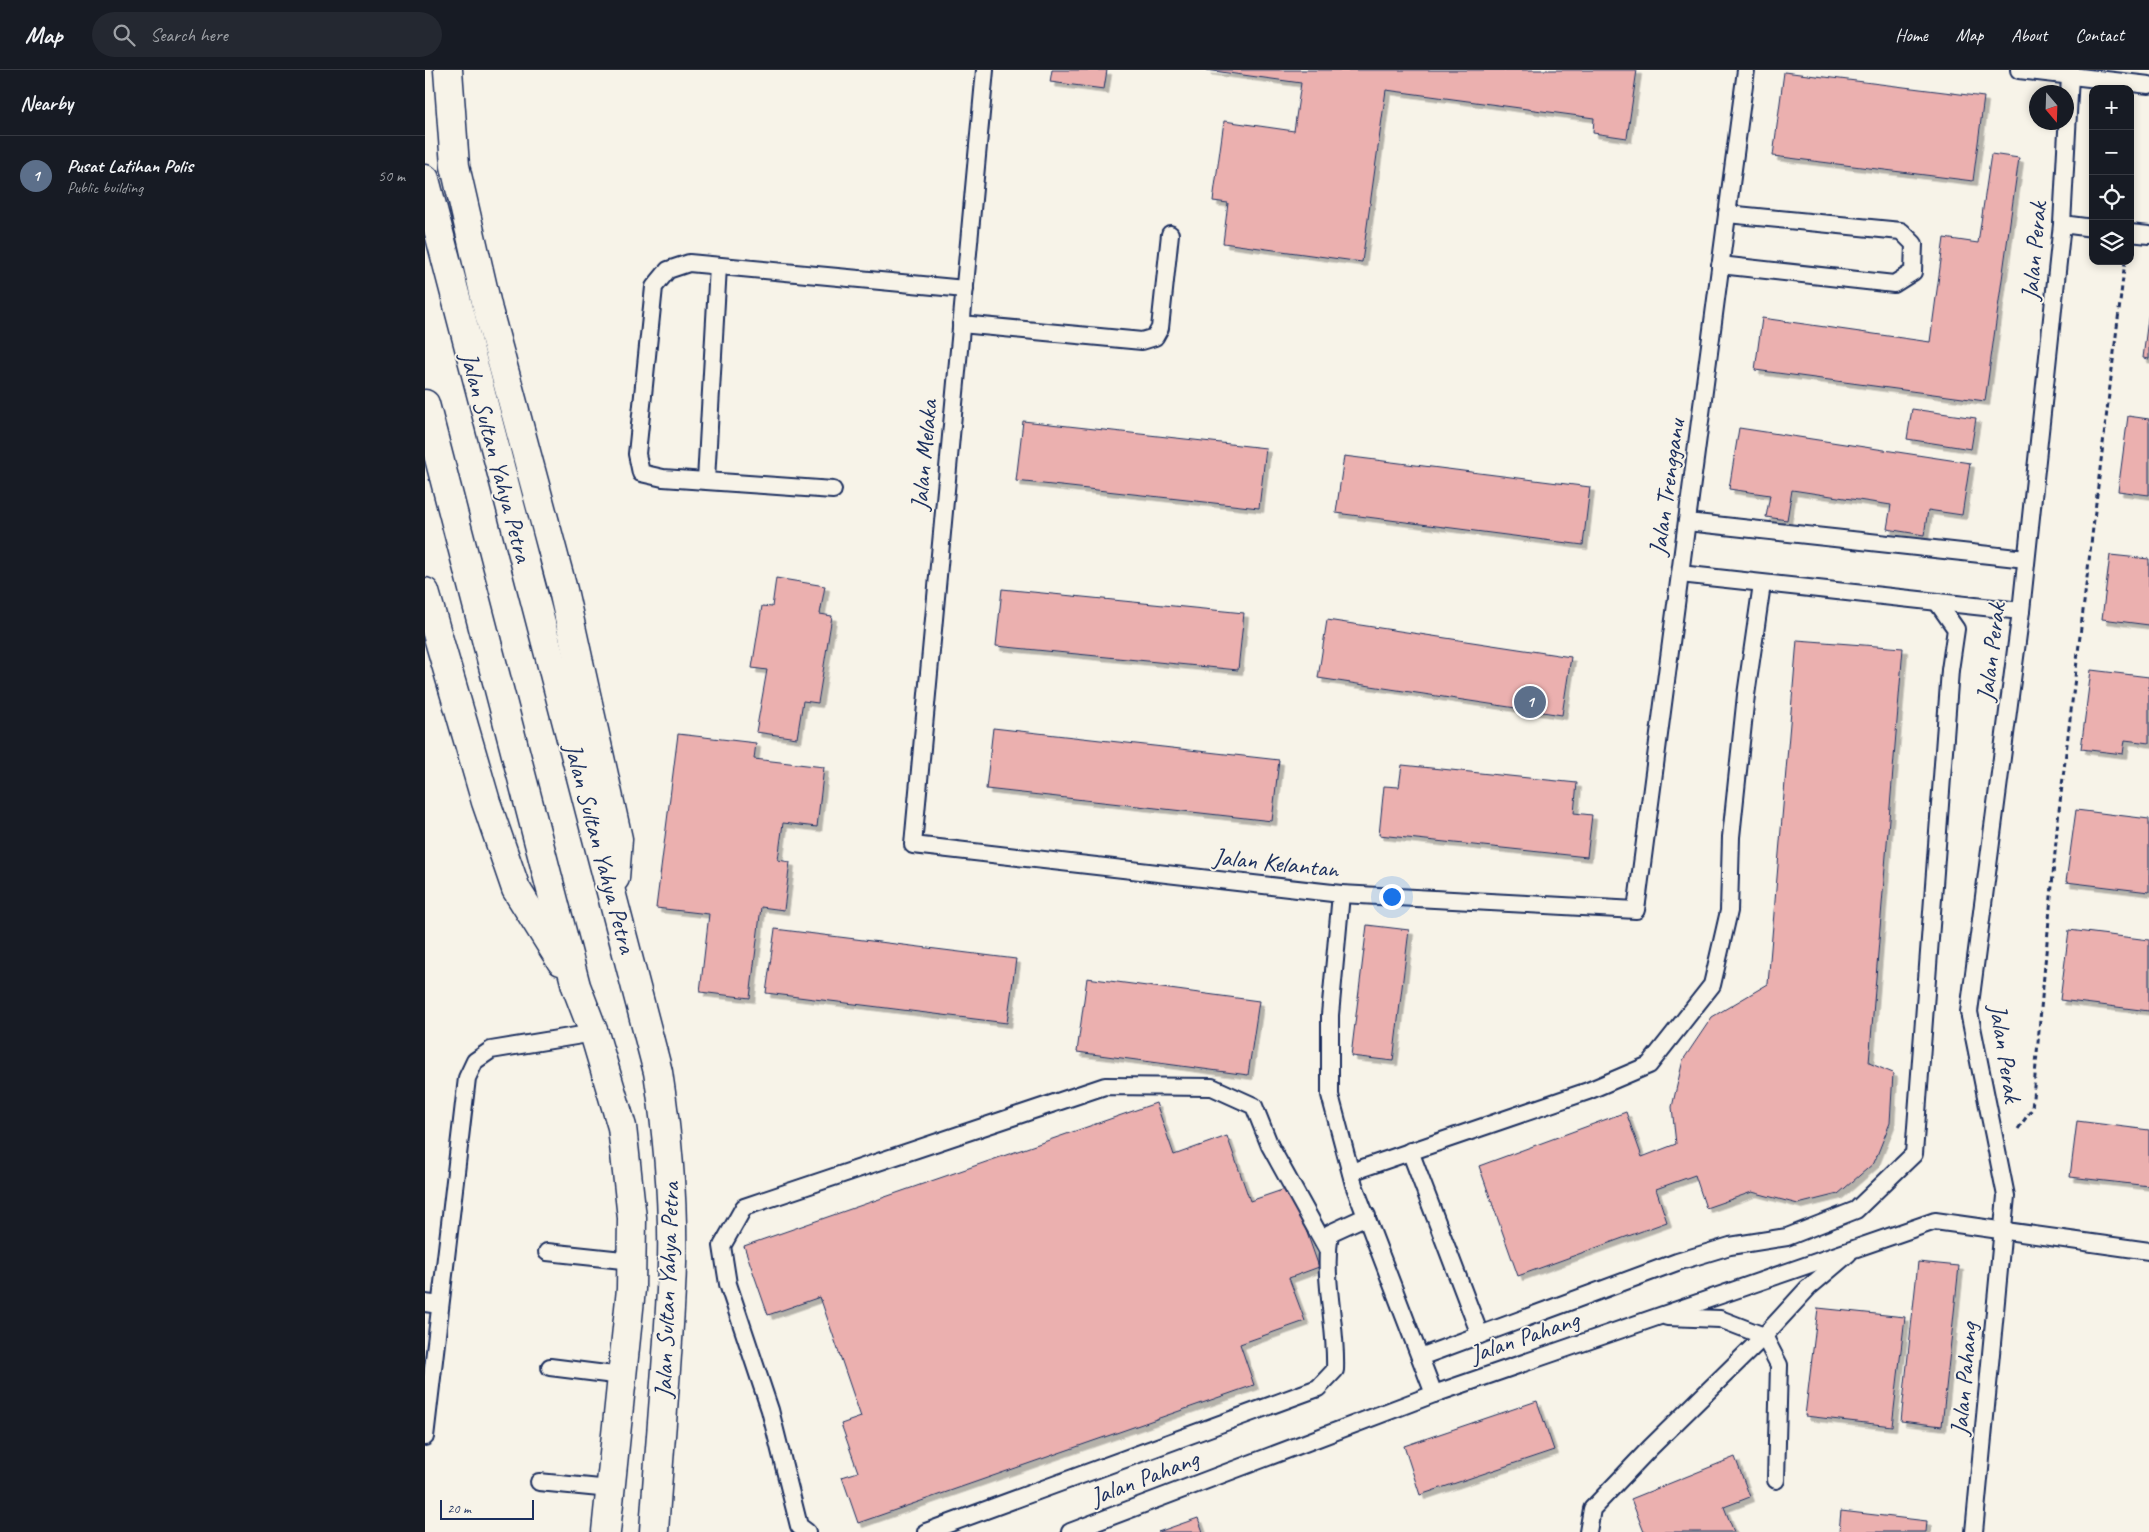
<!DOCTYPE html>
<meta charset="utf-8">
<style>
body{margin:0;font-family:Caveat,sans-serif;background:#242831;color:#f1f3f6}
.controls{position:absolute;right:15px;top:15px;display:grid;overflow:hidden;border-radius:10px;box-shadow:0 2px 8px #0003}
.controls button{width:45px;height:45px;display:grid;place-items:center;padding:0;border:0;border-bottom:1px solid #363941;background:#171b24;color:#f1f3f6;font:25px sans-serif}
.compass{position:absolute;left:1604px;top:15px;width:45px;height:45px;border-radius:50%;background:#171b24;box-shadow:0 2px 8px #0003;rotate:161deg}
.scale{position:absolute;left:15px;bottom:12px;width:94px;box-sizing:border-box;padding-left:5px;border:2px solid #1b2f5e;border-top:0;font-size:14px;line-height:18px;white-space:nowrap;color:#1b2f5e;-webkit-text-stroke:4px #f7f3e8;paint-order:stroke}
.you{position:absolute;left:966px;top:826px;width:18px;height:18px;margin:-12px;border:4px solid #fff;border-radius:50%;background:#1a73e8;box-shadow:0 0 0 8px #1a73e833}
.badge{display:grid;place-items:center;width:32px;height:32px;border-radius:50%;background:#0b8043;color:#fff;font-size:16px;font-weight:700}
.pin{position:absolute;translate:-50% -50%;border:2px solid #fff;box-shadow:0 1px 5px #0006}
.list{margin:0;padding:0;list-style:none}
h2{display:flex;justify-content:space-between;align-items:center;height:65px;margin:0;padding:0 20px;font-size:21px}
h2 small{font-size:16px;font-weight:400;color:#9ea1a6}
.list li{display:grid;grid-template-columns:32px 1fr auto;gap:15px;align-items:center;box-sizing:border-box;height:80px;padding:0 20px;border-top:1px solid #363941}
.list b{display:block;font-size:19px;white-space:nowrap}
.list p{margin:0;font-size:16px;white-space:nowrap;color:#9ea1a6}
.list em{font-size:16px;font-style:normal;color:#9ea1a6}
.icon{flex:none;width:28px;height:28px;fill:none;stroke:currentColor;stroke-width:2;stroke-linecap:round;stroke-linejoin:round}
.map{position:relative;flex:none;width:1724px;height:1462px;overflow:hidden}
header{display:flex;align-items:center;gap:30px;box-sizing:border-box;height:70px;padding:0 25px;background:#171b24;border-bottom:1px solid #363941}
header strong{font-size:24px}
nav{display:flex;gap:28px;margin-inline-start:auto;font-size:18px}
.search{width:350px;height:45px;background:#242831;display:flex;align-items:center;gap:12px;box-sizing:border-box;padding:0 18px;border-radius:28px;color:#9ea1a6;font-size:19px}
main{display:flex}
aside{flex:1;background:#171b24}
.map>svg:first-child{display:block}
</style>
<header>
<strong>Map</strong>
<div class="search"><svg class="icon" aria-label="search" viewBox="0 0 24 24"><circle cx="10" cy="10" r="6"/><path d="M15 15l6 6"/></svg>Search here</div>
<nav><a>Home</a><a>Map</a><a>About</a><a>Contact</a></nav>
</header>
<main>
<aside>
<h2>Nearby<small></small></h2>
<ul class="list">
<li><span class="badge" style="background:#5c6f8a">1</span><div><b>Pusat Latihan Polis</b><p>Public building</p></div><em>50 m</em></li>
</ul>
</aside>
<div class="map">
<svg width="1724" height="1462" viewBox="0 0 1724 1462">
<defs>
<filter id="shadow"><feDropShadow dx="4.5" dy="4.5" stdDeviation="0" flood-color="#0004"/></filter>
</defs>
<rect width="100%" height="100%" fill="#f7f3e8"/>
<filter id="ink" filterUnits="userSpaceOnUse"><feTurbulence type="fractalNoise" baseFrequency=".02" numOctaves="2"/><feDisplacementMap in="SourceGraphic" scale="10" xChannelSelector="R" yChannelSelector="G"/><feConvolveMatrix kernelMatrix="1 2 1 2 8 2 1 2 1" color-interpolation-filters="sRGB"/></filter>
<g filter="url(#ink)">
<!-- building -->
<g fill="#ebb0af" stroke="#1b2f5e" filter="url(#shadow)">
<polygon points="627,0 682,0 679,19 625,12"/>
<polygon points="781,0 1212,0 1202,68 1168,63 1169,48 961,20 937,192 798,173 803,133 788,131 799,51 869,61 876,13"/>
<polygon points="1359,2 1559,27 1548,111 1348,86"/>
<polygon points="1566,84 1594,88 1560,331 1330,300 1337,248 1505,272 1519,168 1553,173"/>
<polygon points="1724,241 1724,289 1718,288"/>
<polygon points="1487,339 1551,348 1546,379 1482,369"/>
<polygon points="1703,346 1724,349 1724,425 1693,421"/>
<polygon points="598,351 841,378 834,438 591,411"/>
<polygon points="1314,358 1545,393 1537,445 1503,440 1499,465 1462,459 1466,435 1367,420 1362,450 1341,447 1345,425 1304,419"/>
<polygon points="919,386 1165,417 1158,475 911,443"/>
<polygon points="1685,485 1724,489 1724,555 1677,549"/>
<polygon points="351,508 400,516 395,544 407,546 393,633 378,631 372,668 331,662 342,600 327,598 337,536 347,537"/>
<polygon points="577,519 819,543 813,600 571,576"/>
<polygon points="902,550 1146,587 1137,645 893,608"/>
<polygon points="1372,570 1478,578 1444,993 1468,1003 1465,1053 1449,1093 1413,1124 1373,1134 1327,1122 1281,1138 1270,1105 1231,1119 1242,1152 1093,1206 1054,1096 1201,1042 1217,1087 1251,1074 1247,1037 1258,990 1287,947 1343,914"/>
<polygon points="1666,600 1724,607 1724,673 1700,670 1698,684 1656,679"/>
<polygon points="568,658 854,690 847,751 561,719"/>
<polygon points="253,664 331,673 329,689 399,697 392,757 358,753 353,790 365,792 359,840 336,837 325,928 275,922 284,844 231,838"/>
<polygon points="977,695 1152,713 1149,743 1167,745 1162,787 954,765 959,716 974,717"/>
<polygon points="1651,740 1724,749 1724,822 1641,812"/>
<polygon points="942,855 984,860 968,991 926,986"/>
<polygon points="350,859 591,889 582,953 341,923"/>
<polygon points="1644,860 1724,870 1724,941 1635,930"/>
<polygon points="662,908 834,931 823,1005 652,982"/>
<polygon points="731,1033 749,1085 802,1066 825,1131 866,1117 894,1197 864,1208 880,1251 815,1274 829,1315 433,1453 417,1407 433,1402 416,1354 436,1347 395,1227 343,1245 319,1176"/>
<polygon points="1652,1051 1724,1060 1724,1116 1645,1107"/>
<polygon points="1493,1192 1534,1196 1517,1356 1476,1351"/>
<polygon points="1393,1238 1480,1247 1467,1356 1380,1346"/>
<polygon points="1112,1331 1129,1380 995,1425 979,1376"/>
<polygon points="1310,1387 1325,1427 1299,1437 1309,1462 1219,1462 1206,1429"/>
<polygon points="1416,1441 1502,1451 1501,1462 1414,1462"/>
<polygon points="773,1448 778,1462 733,1462"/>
</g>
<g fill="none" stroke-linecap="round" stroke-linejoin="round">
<defs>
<g id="service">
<polyline points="560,0 488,775 916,824 1211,840 1321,0"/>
<polyline points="1594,0 1724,15"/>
<polyline points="1637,154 1668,158"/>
<polyline points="1705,163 1724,165"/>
<polyline points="1295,195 1469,214 1488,202 1489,174 1476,161 1302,144"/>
<polyline points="536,254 717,271 730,267 735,258 745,164"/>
<polyline points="281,410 293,196"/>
<polyline points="408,420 238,408 216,403 212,384 229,217 243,200 264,193 540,219"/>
<polyline points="1262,452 1601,489"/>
<polyline points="1255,504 1596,541"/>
<polyline points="916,824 905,945 905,1025 929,1115 1009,1324"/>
<polyline points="985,1081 1055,1265"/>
<polyline points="926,1102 1163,1021 1224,995 1287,915 1304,841 1306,767 1321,625 1337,514"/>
<polyline points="122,1182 207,1191"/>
<polyline points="0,1233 15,1235"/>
<polyline points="1242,1247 1295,1249 1339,1266 1354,1295 1351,1410"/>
<polyline points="995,1287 1252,1192 1305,1176 1362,1167 1431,1140 1489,1084 1525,600 1531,559 1512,532"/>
<polyline points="125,1297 197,1306"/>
<polyline points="0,1367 42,1008 50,991 66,980 169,963"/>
<polyline points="114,1412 185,1419"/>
<polyline points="382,1462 374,1456 345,1340 303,1214 297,1176 319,1137 680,1016 787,1017 829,1036 845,1076 902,1179"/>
<path d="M501,1462l392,-144 17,-18c2,-46 -13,-91 -5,-137l37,-17"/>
<polyline points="645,1462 1009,1324 1510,1151 1724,1181"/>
<polyline points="1163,1462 1167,1439 1225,1378 1339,1266 1383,1218 1423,1184"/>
<polyline points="1549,1462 1581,1126 1544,942 1596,541 1637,154 1645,6"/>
</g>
<g id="secondary">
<polyline points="23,0 30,96 63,240 138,520 193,769 190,808"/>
<path d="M0,109l233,893c11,72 17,145 13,218 -4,81 -12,162 -17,242"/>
<polyline points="0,334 151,916 169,963 197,1057 207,1148 206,1219 181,1462"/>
<polyline points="0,522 61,732 91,819 136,891"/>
</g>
</defs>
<!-- service casing -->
<use href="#service" stroke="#1b2f5e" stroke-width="20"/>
<!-- secondary casing -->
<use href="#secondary" stroke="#1b2f5e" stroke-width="31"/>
<!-- path -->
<polyline stroke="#1b2f5e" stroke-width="3" stroke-dasharray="5 4" stroke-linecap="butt" points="1593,1059 1607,1039 1633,749 1700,191"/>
<!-- service -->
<use href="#service" stroke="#f7f3e8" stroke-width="16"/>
<!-- secondary -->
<use href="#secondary" stroke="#f7f3e8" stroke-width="28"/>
</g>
</g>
<g text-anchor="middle" stroke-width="4" stroke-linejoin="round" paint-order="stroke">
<!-- street labels -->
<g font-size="25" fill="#1b2f5e" stroke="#f7f3e8">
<text transform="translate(1608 181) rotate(-85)" y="9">Jalan Perak</text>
<text transform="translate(498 385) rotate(-85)" y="9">Jalan Melaka</text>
<text transform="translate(72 387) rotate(75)" y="9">Jalan Sultan Yahya Petra</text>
<text transform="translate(1241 417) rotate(-82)" y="9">Jalan Trengganu</text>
<text transform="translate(1565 582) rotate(-83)" y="9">Jalan Perak</text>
<text transform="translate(176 778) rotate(75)" y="9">Jalan Sultan Yahya Petra</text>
<text transform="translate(851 792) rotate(6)" y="9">Jalan Kelantan</text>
<text transform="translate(1581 983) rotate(81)" y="9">Jalan Perak</text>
<text transform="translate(241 1220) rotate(-88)" y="9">Jalan Sultan Yahya Petra</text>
<text transform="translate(1099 1266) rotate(-19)" y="9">Jalan Pahang</text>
<text transform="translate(1538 1309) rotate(-85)" y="9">Jalan Pahang</text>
<text transform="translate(719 1407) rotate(-21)" y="9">Jalan Pahang</text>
</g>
</g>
</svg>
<div class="controls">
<button>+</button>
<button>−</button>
<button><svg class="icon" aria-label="locate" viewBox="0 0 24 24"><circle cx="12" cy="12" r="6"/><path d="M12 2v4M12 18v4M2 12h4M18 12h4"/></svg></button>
<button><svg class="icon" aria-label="layers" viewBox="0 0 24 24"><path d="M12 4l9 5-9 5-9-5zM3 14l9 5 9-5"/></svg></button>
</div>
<svg class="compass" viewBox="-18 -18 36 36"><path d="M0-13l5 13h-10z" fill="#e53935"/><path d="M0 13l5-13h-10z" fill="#9ea1a6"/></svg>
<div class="scale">20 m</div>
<div class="you"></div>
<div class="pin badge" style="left:1105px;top:632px;background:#5c6f8a">1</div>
</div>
</main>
